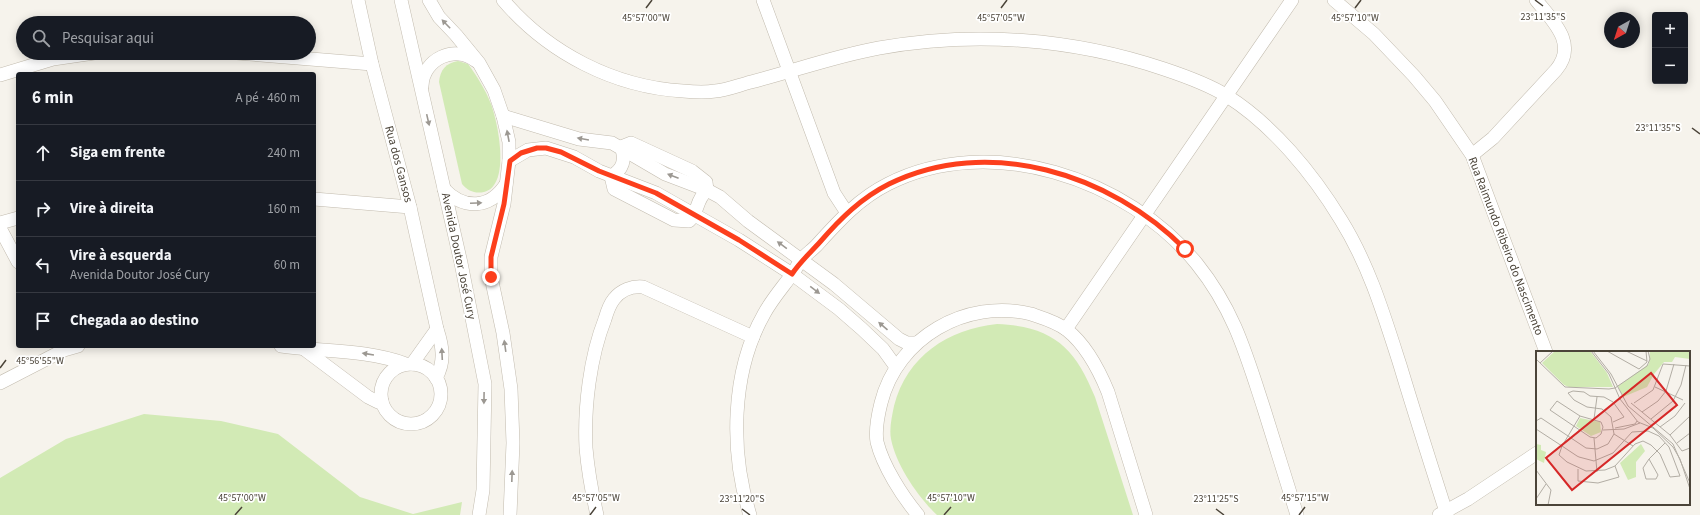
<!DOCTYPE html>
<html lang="pt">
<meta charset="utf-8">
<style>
body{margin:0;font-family:"Source Sans 3",sans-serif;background:#242831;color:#f1f3f6}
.controls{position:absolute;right:12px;top:12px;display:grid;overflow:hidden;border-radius:4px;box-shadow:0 2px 10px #0003}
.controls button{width:36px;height:36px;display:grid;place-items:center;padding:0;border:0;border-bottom:1px solid #363941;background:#171b24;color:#f1f3f6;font:20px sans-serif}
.compass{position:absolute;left:1604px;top:12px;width:36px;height:36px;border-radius:50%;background:#171b24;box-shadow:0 2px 10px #0003;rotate:219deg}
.stop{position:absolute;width:12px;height:12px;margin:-9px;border:3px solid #fc3f1d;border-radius:50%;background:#fff}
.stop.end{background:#fc3f1d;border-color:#fff;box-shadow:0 1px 4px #0008}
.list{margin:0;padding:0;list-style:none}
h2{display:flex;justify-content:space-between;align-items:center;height:52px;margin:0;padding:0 16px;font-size:17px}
h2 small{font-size:13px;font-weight:400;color:#9ea1a6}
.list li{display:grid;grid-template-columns:26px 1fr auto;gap:12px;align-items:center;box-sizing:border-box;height:56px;padding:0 16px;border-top:1px solid #363941}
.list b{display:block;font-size:15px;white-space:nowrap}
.list p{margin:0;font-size:13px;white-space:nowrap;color:#9ea1a6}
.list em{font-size:13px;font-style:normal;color:#9ea1a6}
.icon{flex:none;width:22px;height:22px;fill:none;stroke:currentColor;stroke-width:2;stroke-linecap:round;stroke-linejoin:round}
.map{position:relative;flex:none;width:1700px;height:515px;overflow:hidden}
.search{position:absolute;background:#171b24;box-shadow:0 2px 10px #0003;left:16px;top:16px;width:300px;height:44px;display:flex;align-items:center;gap:10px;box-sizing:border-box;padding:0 14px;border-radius:22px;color:#9ea1a6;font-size:15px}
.panel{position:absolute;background:#171b24;box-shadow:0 2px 10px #0003;left:16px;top:72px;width:300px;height:276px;border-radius:4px}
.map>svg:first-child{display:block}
</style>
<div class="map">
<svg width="1700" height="515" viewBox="0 0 1700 515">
<rect width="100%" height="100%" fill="#f6f3ec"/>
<!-- green -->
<g fill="#d2eab5">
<path d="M458,61l10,3c9,12 17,25 23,40 7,19 20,81 -7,88 -9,2 -16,-1 -22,-8l-23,-102c1,-12 7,-19 19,-21z"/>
<path d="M997,324c55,2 78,23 98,73l38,118h-196c-19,-18 -41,-50 -46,-76 -2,-10 1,-23 3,-33 13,-50 54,-77 103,-82z"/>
<polygon points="144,414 221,421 278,434 360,497 413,514 462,502 460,515 0,515 0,478 66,439"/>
</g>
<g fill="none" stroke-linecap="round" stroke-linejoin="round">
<defs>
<g id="minor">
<path d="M358,0l14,64 38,143 27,122c6,18 8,33 -1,49"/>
<polyline points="401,0 461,263 485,384 483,490 479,515"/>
<polyline points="429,0 439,17 456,35 479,63 494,90 503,116 509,142 509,161 504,204 491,257 491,277 503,333 511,389 513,443 510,515"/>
<path d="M503,0c45,53 111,87 180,91 10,1 21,2 32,0 12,-1 24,-6 36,-9 43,-11 84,-26 128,-34 95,-17 193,-10 285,21 21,7 44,15 63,27 46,29 86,78 114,124 28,45 43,95 59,145 15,50 31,100 47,150"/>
<polyline points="763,0 834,193 847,213"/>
<polyline points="1334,0 1374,34 1414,76 1435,101 1472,155 1546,352"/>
<polyline points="237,53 372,64"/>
<polyline points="0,75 53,59 94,53"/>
<path d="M422,86c1,-27 33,-42 54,-25"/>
<polyline points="503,116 579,139 612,143 665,174 707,190 720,197 748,221 834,284 899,339 907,343 916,343"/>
<path d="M1472,155l21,-17 63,-68c22,-26 -3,-49 -20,-70"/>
<polyline points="509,161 528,150 546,148 574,157 599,171 656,193 739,240 792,274 839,309 862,329 883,349 896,367"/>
<path d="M611,176l3,13 60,31 15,1c10,-9 6,-20 18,-31l-1,-8 -14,-11 -61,-28 -10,4"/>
<path d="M611,176c12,-6 15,-17 10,-29"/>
<path d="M444,189c20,21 46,20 62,-5"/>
<polyline points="314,199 410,207"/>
<polyline points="0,223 18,218"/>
<polyline points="0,228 18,262"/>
<polyline points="1066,329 1292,0"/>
<path d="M281,346c42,6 84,3 125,18"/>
<polyline points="304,349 368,397 378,402 382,401"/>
<polyline points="412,364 437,329"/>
<circle cx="411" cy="394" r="30"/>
<polyline points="0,383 64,350 78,346"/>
<path d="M597,515c-5,-22 -9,-44 -11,-67 -2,-41 4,-91 19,-129 2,-7 4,-14 9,-20 7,-9 18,-13 29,-12l110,50"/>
<path d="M750,515c-20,-63 -19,-143 14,-201 8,-15 19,-27 29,-41 3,-4 5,-9 8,-13 4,-5 10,-9 15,-14 22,-24 42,-47 72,-62 101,-52 240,-6 309,80 37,46 49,90 67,145 11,35 22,71 33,106"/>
<path d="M918,515c-16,-19 -35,-49 -41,-73 -2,-12 1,-27 4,-39 16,-65 85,-105 150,-89 12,4 26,8 36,16 19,15 32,40 41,62l38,123"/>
<polyline points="1439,515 1468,499 1537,453"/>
</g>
</defs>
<!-- minor casing -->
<use href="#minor" stroke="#c2bbae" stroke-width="14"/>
<!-- minor -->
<use href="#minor" stroke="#fff" stroke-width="13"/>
</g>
<!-- one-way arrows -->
<defs><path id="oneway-solid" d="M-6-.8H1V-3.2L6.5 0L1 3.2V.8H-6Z"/></defs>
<g fill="#9c9892">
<use href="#oneway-solid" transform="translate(446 24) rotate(-134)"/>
<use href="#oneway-solid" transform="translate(428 120) rotate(77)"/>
<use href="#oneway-solid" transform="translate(508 136) rotate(-101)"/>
<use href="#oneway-solid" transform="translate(583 139) rotate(-170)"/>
<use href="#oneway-solid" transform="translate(673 176) rotate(-159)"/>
<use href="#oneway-solid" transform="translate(476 203) rotate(-3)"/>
<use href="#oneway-solid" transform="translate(782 245) rotate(-144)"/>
<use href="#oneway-solid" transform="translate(815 290) rotate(37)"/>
<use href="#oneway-solid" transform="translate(883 326) rotate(-139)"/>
<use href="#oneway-solid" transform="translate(505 346) rotate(-98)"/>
<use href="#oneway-solid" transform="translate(368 354) rotate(-171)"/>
<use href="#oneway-solid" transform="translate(442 354) rotate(-93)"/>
<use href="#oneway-solid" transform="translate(484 398) rotate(91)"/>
<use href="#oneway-solid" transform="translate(512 476) rotate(-88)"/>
</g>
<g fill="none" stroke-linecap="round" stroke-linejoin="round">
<!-- route -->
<path stroke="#fc3f1d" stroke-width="5" d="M491,277v-20l13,-53 6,-43 11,-8 16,-5h9l15,4 38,19 57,22 83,47 53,34c8,-12 18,-21 28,-32 20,-23 41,-44 69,-58 99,-49 222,-10 296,65"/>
</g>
<!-- ticks -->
<path fill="none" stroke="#4b4439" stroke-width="1.5" d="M1535,0l8,6M646,8l6,-8M1001,8l6,-8M1355,8l6,-8M1692,128l8,6M0,368l6,-8M742,509l8,6M1216,509l8,6M235,515l7,-8M590,515l6,-8M944,515l7,-8M1299,515l6,-8"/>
<g text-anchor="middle" stroke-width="3.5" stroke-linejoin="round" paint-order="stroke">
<!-- street labels -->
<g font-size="12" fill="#4b4439" stroke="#fff">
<text transform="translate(399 164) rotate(75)" y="4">Rua dos Gansos</text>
<text transform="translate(1506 246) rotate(69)" y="4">Rua Raimundo Ribeiro do Nascimento</text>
<text transform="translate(459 256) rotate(78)" y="4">Avenida Doutor José Cury</text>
</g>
</g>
<!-- overview -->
<g transform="translate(1536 351)">
<rect width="154" height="154" fill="#f6f3ec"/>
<path d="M19,0h35l17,22 6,14h-44l-5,-2 -22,-22zM114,0h40v8l-15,-2 -3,5h-8l-10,12 -7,13 -24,10 -5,-11 31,-22zM44,67l20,4 1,10 -10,4 -15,-10zM0,93l5,1v5l5,2 -2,11 -8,-4zM105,93l4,7 -9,11v15l-8,3 -8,-17z" fill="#d2eab5"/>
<path fill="none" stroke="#b2ada4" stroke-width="1" d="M55,0l18,23 11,25 18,23 15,6 20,19 7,12 10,30M57,0l18,23 17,32 45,38 17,39M71,0l32,18 8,-7 -1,-11M90,0l21,10M0,8l29,28 44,2 6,-1 32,-22 3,-7 -2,-8M4,12l13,-12M119,36l28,13M21,50l23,15 21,6 2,5 -2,7 -5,4 -6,-1 -40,-27zM95,52l39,32 12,16 8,-3M98,52l19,-13 10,-26 27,2M106,61l16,-11 8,-10 8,-27M58,68l3,-22M115,68l22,-18 8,-16 5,-20M0,70l5,-3 45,30 11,1 11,-5 6,-10 -3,-17 -9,-8 -15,-2 -13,-7 -6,-7 5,-2 11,1 6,4 14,1 9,5 11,15 -11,5M124,76l15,-11 10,-13M79,77l20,-4 2,-3M0,78l26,17 15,10 2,1 15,4 19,-8 19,-21 16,-1 11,5 10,11 11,29 -10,1 -10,-23 -9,-9 -8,-4 -8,3 -20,22 -10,4 -19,1 -19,-9 -8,-7 3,-9 18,-30M67,79l21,-1 16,-6M78,83l19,12M134,84l20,-19M58,87l3,34M141,92l13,-10M113,108l9,16 -2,4h-10l-3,-11 6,-9 16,-16M42,118v12l20,2 21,-6 -4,-11M0,119l15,20 -3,15M0,148l10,-15"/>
<path fill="#d62828" fill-opacity="0.15" stroke="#d62828" stroke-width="2" d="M115,22l26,32 -105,85 -26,-32z"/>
<rect width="154" height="154" fill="none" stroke="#4b4439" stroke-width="2"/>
</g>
<g font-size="10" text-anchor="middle" fill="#4b4439" stroke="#fff" stroke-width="3.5" stroke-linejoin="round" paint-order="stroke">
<text x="1543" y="20">23°11'35"S</text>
<text x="646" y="21">45°57'00"W</text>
<text x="1001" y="21">45°57'05"W</text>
<text x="1355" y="21">45°57'10"W</text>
<text x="1658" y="131">23°11'35"S</text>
<text x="40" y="364">45°56'55"W</text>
<text x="242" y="501">45°57'00"W</text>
<text x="596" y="501">45°57'05"W</text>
<text x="951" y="501">45°57'10"W</text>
<text x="1305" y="501">45°57'15"W</text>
<text x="742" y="502">23°11'20"S</text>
<text x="1216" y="502">23°11'25"S</text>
</g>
</svg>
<div class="controls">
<button>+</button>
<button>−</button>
</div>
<svg class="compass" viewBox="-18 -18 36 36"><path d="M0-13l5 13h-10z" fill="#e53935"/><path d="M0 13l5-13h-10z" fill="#9ea1a6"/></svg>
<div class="stop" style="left:1185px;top:249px"></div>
<div class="stop end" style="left:491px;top:277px"></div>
<div class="search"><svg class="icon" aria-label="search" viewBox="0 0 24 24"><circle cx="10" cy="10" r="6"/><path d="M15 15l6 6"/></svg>Pesquisar aqui</div>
<section class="panel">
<h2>6 min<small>A pé · 460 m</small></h2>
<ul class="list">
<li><svg class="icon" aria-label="ahead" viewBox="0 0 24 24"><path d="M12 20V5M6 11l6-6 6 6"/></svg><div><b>Siga em frente</b></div><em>240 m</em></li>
<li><svg class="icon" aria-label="right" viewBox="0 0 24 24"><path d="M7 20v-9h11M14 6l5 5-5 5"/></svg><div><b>Vire à direita</b></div><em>160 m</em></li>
<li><svg class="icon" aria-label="left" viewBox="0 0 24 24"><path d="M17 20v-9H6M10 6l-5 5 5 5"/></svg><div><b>Vire à esquerda</b><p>Avenida Doutor José Cury</p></div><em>60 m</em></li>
<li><svg class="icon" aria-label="arrive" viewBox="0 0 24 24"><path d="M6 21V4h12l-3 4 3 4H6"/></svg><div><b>Chegada ao destino</b></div></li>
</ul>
</section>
</div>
